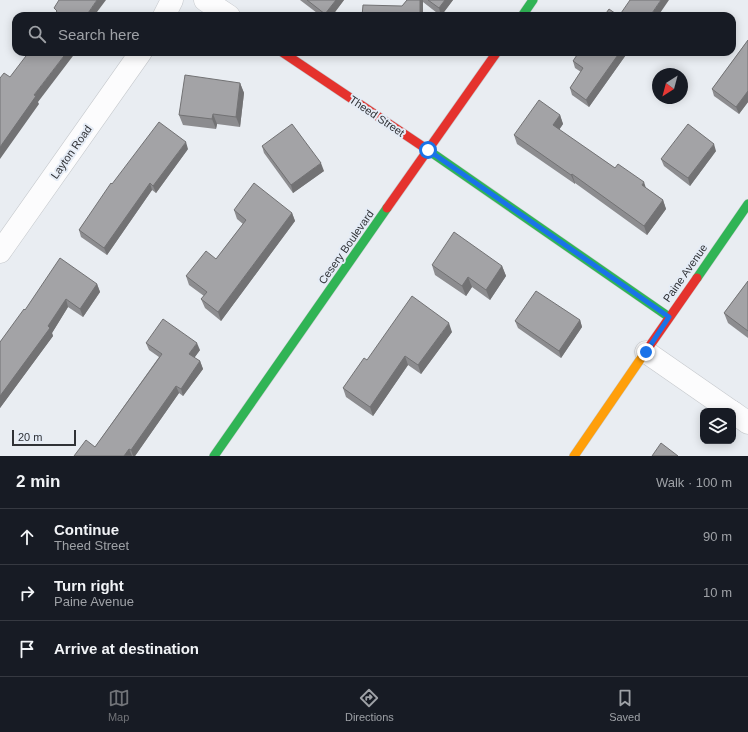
<!DOCTYPE html>
<meta charset="utf-8">
<style>
body{margin:0;font-family:Helvetica,sans-serif;background:#242831;color:#f1f3f6}
.controls{position:absolute;right:12px;bottom:12px;display:grid;overflow:hidden;border-radius:8px;box-shadow:0 2px 10px #0003}
.controls button{width:36px;height:36px;display:grid;place-items:center;padding:0;border:0;border-bottom:1px solid #363941;background:#171b24;color:#f1f3f6;font:20px sans-serif}
.compass{position:absolute;left:652px;top:68px;width:36px;height:36px;border-radius:50%;background:#171b24;box-shadow:0 2px 10px #0003;rotate:216deg}
.scale{position:absolute;left:12px;bottom:10px;width:64px;box-sizing:border-box;padding-left:4px;border:2px solid #303236;border-top:0;font-size:11px;line-height:14px;white-space:nowrap;color:#303236;-webkit-text-stroke:3px #e5ecf6;paint-order:stroke}
.stop{position:absolute;width:12px;height:12px;margin:-9px;border:3px solid #1a73e8;border-radius:50%;background:#fff}
.stop.end{background:#1a73e8;border-color:#fff;box-shadow:0 1px 4px #0008}
.list{margin:0;padding:0;list-style:none}
h2{display:flex;justify-content:space-between;align-items:center;height:52px;margin:0;padding:0 16px;font-size:17px}
h2 small{font-size:13px;font-weight:400;color:#9ea1a6}
.list li{display:grid;grid-template-columns:26px 1fr auto;gap:12px;align-items:center;box-sizing:border-box;height:56px;padding:0 16px;border-top:1px solid #363941}
.list b{display:block;font-size:15px;white-space:nowrap}
.list p{margin:0;font-size:13px;white-space:nowrap;color:#9ea1a6}
.list em{font-size:13px;font-style:normal;color:#9ea1a6}
.icon{flex:none;width:22px;height:22px;fill:none;stroke:currentColor;stroke-width:2;stroke-linecap:round;stroke-linejoin:round}
.map{position:relative;flex:none;width:748px;height:456px;overflow:hidden}
.search{position:absolute;background:#171b24;box-shadow:0 2px 10px #0003;left:12px;right:12px;top:12px;height:44px;display:flex;align-items:center;gap:10px;box-sizing:border-box;padding:0 14px;border-radius:12px;color:#9ea1a6;font-size:15px}
.sheet{height:220px;background:#171b24}
nav{display:flex;justify-content:space-around;align-items:center;box-sizing:border-box;height:56px;border-top:1px solid #363941;background:#171b24;font-size:11px;color:#9ea1a6}
nav a{display:grid;justify-items:center;gap:2px}
nav .on{color:#717378}
.map>svg:first-child{display:block}
</style>
<div class="map">
<svg width="748" height="456" viewBox="0 0 748 456">
<rect width="100%" height="100%" fill="#e9edf2"/>
<g fill="none" stroke-linecap="round" stroke-linejoin="round">
<defs>
<g id="street">
<polyline points="205,0 229,16"/>
<polyline points="164,16 172,0"/>
<polyline points="0,252 141,52"/>
<polyline points="646,352 731,411"/>
<polyline points="733,412 748,423"/>
</g>
<g id="fast">
<polyline points="522,16 533,0"/>
<polyline points="425,148 669,317"/>
<polyline points="697,278 748,204"/>
<polyline points="214,456 387,208"/>
</g>
<polyline id="slow" points="574,456 644,354"/>
<g id="jam">
<polyline points="282,52 425,148"/>
<polyline points="387,208 497,52"/>
<polyline points="644,354 697,278"/>
</g>
</defs>
<!-- street casing -->
<use href="#street" stroke="#c6c9cd" stroke-width="23"/>
<!-- fast casing -->
<use href="#fast" stroke="#c6c9cd" stroke-width="10"/>
<!-- slow casing -->
<use href="#slow" stroke="#c6c9cd" stroke-width="10"/>
<!-- jam casing -->
<use href="#jam" stroke="#c6c9cd" stroke-width="10"/>
<!-- street -->
<use href="#street" stroke="#fcfcfd" stroke-width="22"/>
<!-- fast -->
<use href="#fast" stroke="#30b455" stroke-width="9"/>
<!-- slow -->
<use href="#slow" stroke="#ff9f0a" stroke-width="9"/>
<!-- jam -->
<use href="#jam" stroke="#e5322d" stroke-width="9"/>
</g>
<!-- wall -->
<g fill="#8c8c8f">
<polygon points="300,0 344,0 332,16 321,16"/>
<polygon points="407,0 453,0 441,16 423,2 423,16 402,6"/>
<polygon points="748,40 748,102 739,114 714,96 712,89"/>
<polygon points="628,52 589,107 572,95 570,88 581,72 575,68 573,61"/>
<polygon points="240,83 244,93 240,127 217,124 216,129 183,125 179,115"/>
<polygon points="560,115 563,124 559,130 615,168 646,188 663,200 666,209 647,235 575,183 575,184 517,144 514,135"/>
<polygon points="262,146 324,171 293,193 264,153"/>
<polygon points="188,149 156,193 152,190 107,255 81,237 79,230 112,184"/>
<polygon points="716,151 690,186 664,166 661,159"/>
<polygon points="234,210 292,213 295,221 221,321 205,308 201,299 204,296 189,285 186,276 216,259 243,224 237,219"/>
<polygon points="432,265 502,266 506,276 490,300 472,287 466,296 435,275"/>
<polygon points="748,281 748,338 728,323 724,313"/>
<polygon points="97,284 100,292 83,317 68,307 52,333 53,336 0,408 0,342 25,310"/>
<polygon points="580,320 582,327 561,358 518,328 515,321"/>
<polygon points="452,332 421,374 408,365 373,416 346,397 343,388 367,360"/>
<polygon points="146,343 200,350 194,358 200,361 203,369 183,396 179,393 135,456 74,456 95,447 159,357 149,350"/>
</g>
<!-- shaded-wall -->
<g fill="#727274">
<polygon points="97,0 106,0 94,16 86,16"/>
<polygon points="336,0 344,0 332,16 326,16 325,14"/>
<rect x="420" y="0" width="3" height="16"/>
<polygon points="445,0 453,0 441,16 439,8"/>
<polygon points="661,0 669,0 658,16 650,16"/>
<polygon points="67,52 76,52 38,102 39,104 0,159 0,147 34,95"/>
<polygon points="620,52 628,52 589,107 586,100"/>
<polygon points="240,83 244,93 240,127 236,117"/>
<polygon points="748,91 748,102 739,114 736,107"/>
<polygon points="213,114 217,124 216,129 212,119"/>
<polygon points="560,115 563,124 556,134 553,125"/>
<polygon points="186,142 188,149 156,193 153,186"/>
<polygon points="714,144 716,151 690,186 688,178"/>
<polygon points="321,163 324,171 293,193 291,185"/>
<polygon points="572,174 575,183 575,184 571,175"/>
<polygon points="644,182 647,191 642,185"/>
<polygon points="150,183 152,190 107,255 104,248"/>
<polygon points="663,200 666,209 647,235 644,226"/>
<polygon points="292,213 295,221 221,321 218,312"/>
<polygon points="502,266 506,276 490,300 486,290"/>
<polygon points="468,277 472,287 466,296 462,286"/>
<polygon points="97,284 100,292 83,317 80,309"/>
<polygon points="66,299 68,307 52,333 53,336 0,408 0,396 48,326"/>
<polygon points="580,320 582,327 561,358 559,351"/>
<polygon points="449,323 452,332 421,374 418,365"/>
<polygon points="197,343 200,350 192,361 189,354"/>
<polygon points="405,356 408,365 373,416 370,407"/>
<polygon points="200,361 203,369 183,396 181,389"/>
<polygon points="176,386 179,393 135,456 133,456 131,450"/>
<polygon points="129,449 132,456 124,456"/>
</g>
<!-- building -->
<g fill="#a3a3a6" stroke="#727274">
<polygon points="59,0 97,0 86,16 53,16 57,11 54,8"/>
<polygon points="307,0 336,0 325,14"/>
<polygon points="407,0 420,0 420,16 362,16 363,5 402,6"/>
<polygon points="428,0 445,0 439,8"/>
<polygon points="630,0 661,0 650,16 619,16"/>
<polygon points="609,9 619,16 604,16"/>
<polygon points="748,40 748,91 736,107 712,89"/>
<polygon points="29,52 67,52 34,95 36,96 0,147 0,78 4,73 10,77"/>
<polygon points="579,52 620,52 586,100 570,88 583,68 573,61"/>
<polygon points="185,75 240,83 236,117 213,114 212,119 179,115"/>
<polygon points="539,100 560,115 553,125 615,168 618,164 644,182 642,185 663,200 644,226 572,174 571,175 514,135"/>
<polygon points="159,122 186,142 153,186 150,183 104,248 79,230 111,183 112,184"/>
<polygon points="292,124 321,163 291,185 262,146"/>
<polygon points="688,124 714,144 688,178 661,159"/>
<polygon points="254,183 292,213 218,312 201,299 207,292 186,276 206,251 216,259 246,220 234,210"/>
<polygon points="454,232 502,266 486,290 468,277 462,286 432,265"/>
<polygon points="60,258 97,284 80,309 66,299 48,326 50,328 0,396 0,342 24,309 25,310"/>
<polygon points="748,281 748,331 724,313"/>
<polygon points="536,291 580,320 559,351 515,321"/>
<polygon points="412,296 449,323 418,365 405,356 370,407 343,388 364,358 367,360"/>
<polygon points="163,319 197,343 189,354 200,361 181,389 176,386 131,450 129,449 124,456 74,456 86,440 95,447 162,354 146,343"/>
<polygon points="661,443 678,456 652,456"/>
</g>
<g fill="none" stroke-linecap="round" stroke-linejoin="round">
<!-- route -->
<polyline stroke="#1a73e8" stroke-width="5" points="428,150 669,317 646,352"/>
</g>
<g text-anchor="middle" stroke-width="4" stroke-linejoin="round" paint-order="stroke">
<!-- street labels -->
<g font-size="11" fill="#303236" stroke="#e5ecf6">
<text transform="translate(377 116) rotate(34)" y="4">Theed Street</text>
<text transform="translate(71 152) rotate(-55)" y="4">Layton Road</text>
<text transform="translate(346 247) rotate(-55)" y="4">Cesery Boulevard</text>
<text transform="translate(685 273) rotate(-55)" y="4">Paine Avenue</text>
</g>
</g>
</svg>
<div class="controls">
<button><svg class="icon" aria-label="layers" viewBox="0 0 24 24"><path d="M12 4l9 5-9 5-9-5zM3 14l9 5 9-5"/></svg></button>
</div>
<svg class="compass" viewBox="-18 -18 36 36"><path d="M0-13l5 13h-10z" fill="#e53935"/><path d="M0 13l5-13h-10z" fill="#9ea1a6"/></svg>
<div class="scale">20 m</div>
<div class="stop" style="left:428px;top:150px"></div>
<div class="stop end" style="left:646px;top:352px"></div>
<div class="search"><svg class="icon" aria-label="search" viewBox="0 0 24 24"><circle cx="10" cy="10" r="6"/><path d="M15 15l6 6"/></svg>Search here</div>
</div>
<section class="sheet">
<h2>2 min<small>Walk · 100 m</small></h2>
<ul class="list">
<li><svg class="icon" aria-label="ahead" viewBox="0 0 24 24"><path d="M12 20V5M6 11l6-6 6 6"/></svg><div><b>Continue</b><p>Theed Street</p></div><em>90 m</em></li>
<li><svg class="icon" aria-label="right" viewBox="0 0 24 24"><path d="M7 20v-9h11M14 6l5 5-5 5"/></svg><div><b>Turn right</b><p>Paine Avenue</p></div><em>10 m</em></li>
<li><svg class="icon" aria-label="arrive" viewBox="0 0 24 24"><path d="M6 21V4h12l-3 4 3 4H6"/></svg><div><b>Arrive at destination</b></div></li>
</ul>
</section>
<nav>
<a class="on"><svg class="icon" aria-label="map" viewBox="0 0 24 24"><path d="M3 6l6-2 6 2 6-2v14l-6 2-6-2-6 2zM9 4v14M15 6v14"/></svg>Map</a>
<a><svg class="icon" aria-label="directions" viewBox="0 0 24 24"><path d="M12 3l9 9-9 9-9-9zM9 14v-3h6M13 9l2 2-2 2"/></svg>Directions</a>
<a><svg class="icon" aria-label="saved" viewBox="0 0 24 24"><path d="M7 4h10v16l-5-4-5 4z"/></svg>Saved</a>
</nav>
